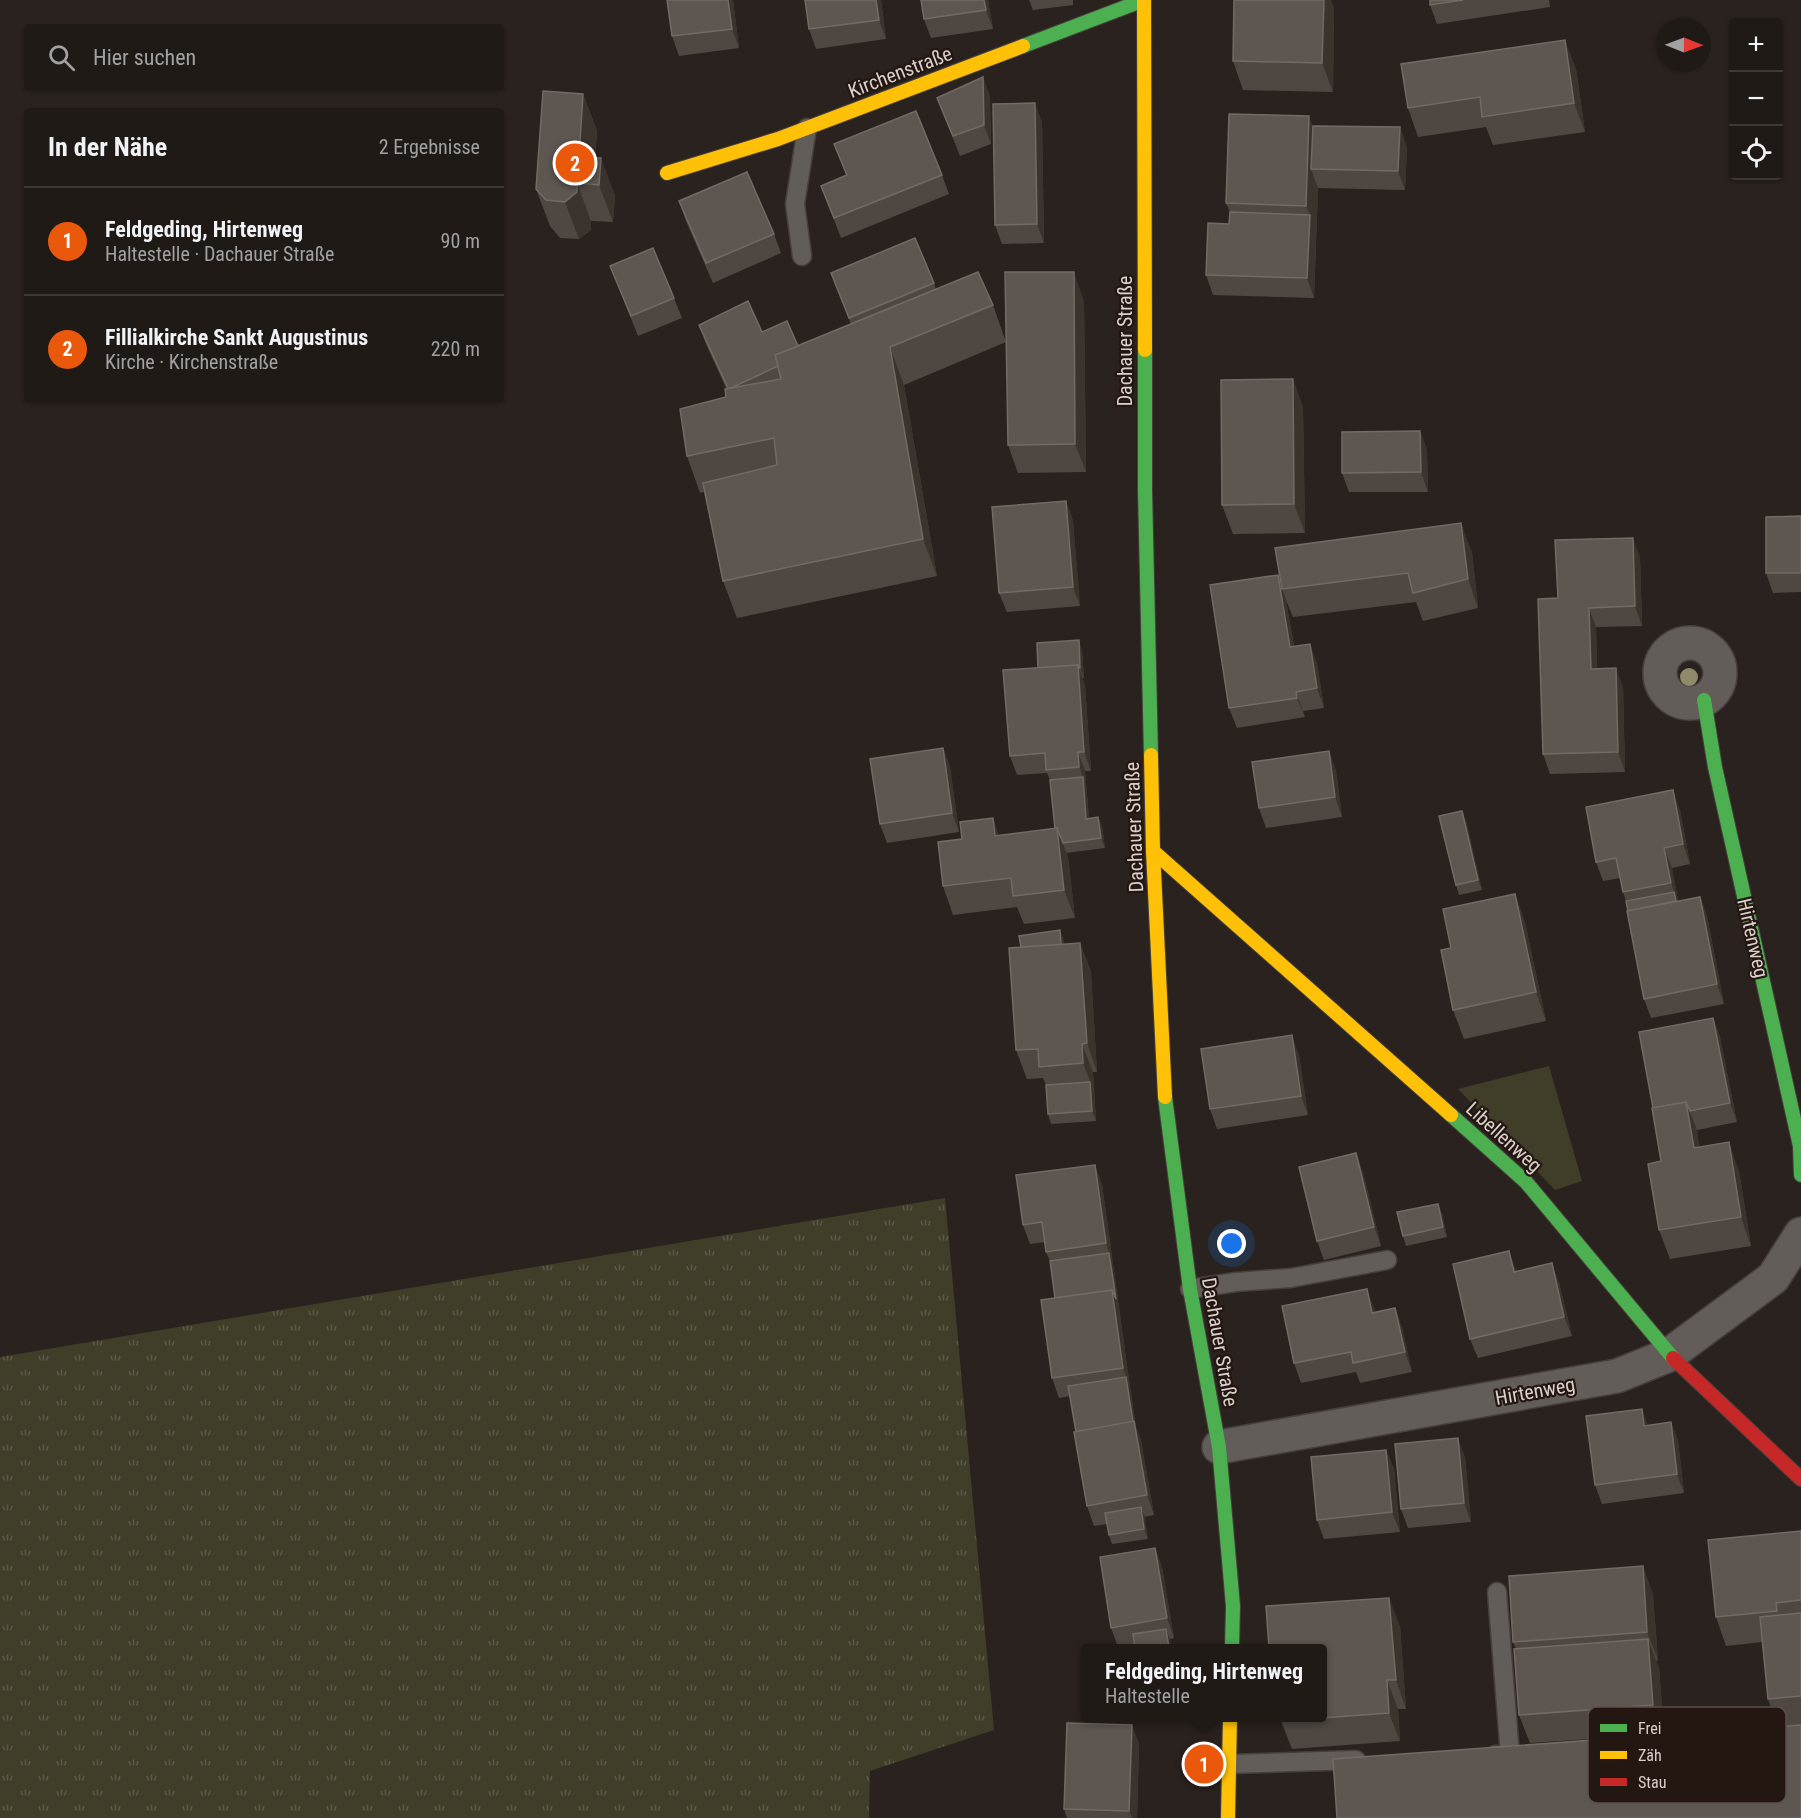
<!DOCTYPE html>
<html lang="de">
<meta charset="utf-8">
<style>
body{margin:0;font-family:"Roboto Condensed",sans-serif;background:#282320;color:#f1f3f6}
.controls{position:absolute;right:18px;top:18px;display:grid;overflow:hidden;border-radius:6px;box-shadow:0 2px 4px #0004}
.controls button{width:54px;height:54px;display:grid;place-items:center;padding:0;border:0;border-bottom:2px solid #3d3836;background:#201a17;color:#f1f3f6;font:30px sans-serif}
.compass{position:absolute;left:1657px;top:18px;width:54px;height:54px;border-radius:50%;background:#201a17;box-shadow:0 2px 4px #0004;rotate:91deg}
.you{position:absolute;left:1232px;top:1244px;width:21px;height:21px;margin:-15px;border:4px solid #fff;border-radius:50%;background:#1a73e8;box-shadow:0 0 0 9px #1a73e833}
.badge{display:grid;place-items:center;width:39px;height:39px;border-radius:50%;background:#ea580c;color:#fff;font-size:20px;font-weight:700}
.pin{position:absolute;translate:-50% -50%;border:3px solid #fff;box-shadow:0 2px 6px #0006}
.popup{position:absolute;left:1081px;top:1644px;width:246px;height:78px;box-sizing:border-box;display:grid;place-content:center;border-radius:6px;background:#201a17;filter:drop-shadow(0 2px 4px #0005);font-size:20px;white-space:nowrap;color:#a2a1a1}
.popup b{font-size:22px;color:#f1f3f6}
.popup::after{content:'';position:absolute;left:50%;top:100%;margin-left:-12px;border:12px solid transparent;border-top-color:#201a17}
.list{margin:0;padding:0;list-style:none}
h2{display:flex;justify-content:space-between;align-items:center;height:78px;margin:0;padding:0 24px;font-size:26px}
h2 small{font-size:20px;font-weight:400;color:#a2a1a1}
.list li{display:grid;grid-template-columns:39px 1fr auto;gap:18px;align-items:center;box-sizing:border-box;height:108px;padding:0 24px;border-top:2px solid #3d3836}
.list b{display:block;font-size:22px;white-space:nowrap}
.list p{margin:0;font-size:20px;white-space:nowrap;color:#a2a1a1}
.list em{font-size:20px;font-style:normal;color:#a2a1a1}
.icon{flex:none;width:33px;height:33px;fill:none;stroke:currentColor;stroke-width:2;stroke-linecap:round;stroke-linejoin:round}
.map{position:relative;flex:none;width:1801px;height:1818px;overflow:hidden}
.search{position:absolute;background:#201a17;box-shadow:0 2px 4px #0004;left:24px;top:24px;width:480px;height:66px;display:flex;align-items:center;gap:15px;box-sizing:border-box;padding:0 21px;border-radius:6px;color:#a2a1a1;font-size:22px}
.panel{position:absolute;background:#201a17;box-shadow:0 2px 4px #0004;left:24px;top:108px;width:480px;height:294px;border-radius:6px}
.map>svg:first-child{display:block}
</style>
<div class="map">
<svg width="1801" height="1818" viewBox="0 0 1801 1818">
<defs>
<pattern id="grass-tufts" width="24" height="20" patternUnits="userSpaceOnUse" patternTransform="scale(1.5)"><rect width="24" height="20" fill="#403e29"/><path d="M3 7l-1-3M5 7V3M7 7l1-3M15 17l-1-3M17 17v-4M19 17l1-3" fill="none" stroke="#5b5947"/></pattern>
</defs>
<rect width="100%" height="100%" fill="#2a221f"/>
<!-- grass -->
<polygon fill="url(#grass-tufts)" points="945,1198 994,1730 870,1771 869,1818 0,1818 0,1357"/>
<!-- park -->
<polygon fill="#403e29" points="1549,1066 1582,1181 1555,1190 1458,1089"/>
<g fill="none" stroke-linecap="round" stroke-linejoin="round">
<defs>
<g id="lane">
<polyline points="802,256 795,204 807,128"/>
<polyline points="1190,1289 1236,1282 1291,1278 1387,1260"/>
<polyline points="1495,1755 1510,1755 1497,1592"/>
<polyline points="1229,1764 1356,1760"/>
</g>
<g id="street">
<circle cx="1690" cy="673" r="30"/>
<polyline points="1219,1447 1617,1376 1669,1355 1773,1278 1801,1234"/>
</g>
<g id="fast">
<polyline points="1023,46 1144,0"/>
<polyline points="1145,350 1145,490 1151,755"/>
<polyline points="1704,700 1715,767 1800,1146 1801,1175"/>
<polyline points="1165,1097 1190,1289 1219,1447 1233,1606 1232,1648"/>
<polyline points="1451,1115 1526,1182 1673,1358"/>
</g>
<g id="slow">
<polyline points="1144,0 1145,350"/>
<polyline points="667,173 778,139 1023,46"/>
<polyline points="1151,755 1153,851 1165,1097"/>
<polyline points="1153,851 1451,1115"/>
<polyline points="1228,1818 1230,1718"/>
</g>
<polyline id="jam" points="1673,1358 1801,1479"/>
</defs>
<!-- lane casing -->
<use href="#lane" stroke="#463f3d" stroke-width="21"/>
<!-- street casing -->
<use href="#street" stroke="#463f3d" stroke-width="36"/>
<!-- fast casing -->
<use href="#fast" stroke="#463f3d" stroke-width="16"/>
<!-- slow casing -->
<use href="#slow" stroke="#463f3d" stroke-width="16"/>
<!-- jam casing -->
<use href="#jam" stroke="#463f3d" stroke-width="16"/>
<!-- lane -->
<use href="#lane" stroke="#635d5a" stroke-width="18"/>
<!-- street -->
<use href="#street" stroke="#635d5a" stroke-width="33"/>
<!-- fast -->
<use href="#fast" stroke="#4caf50" stroke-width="14"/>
<!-- slow -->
<use href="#slow" stroke="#ffc107" stroke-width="14"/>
<!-- jam -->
<use href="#jam" stroke="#c62828" stroke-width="14"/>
</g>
<!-- trees -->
<circle fill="#8f8a6a" cx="1689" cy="677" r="9"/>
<!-- wall -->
<g fill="#4f4842">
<polygon points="667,0 733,0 739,48 679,56 672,36"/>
<polygon points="881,0 886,39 816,49 809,29"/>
<polygon points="988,0 993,29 931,38 924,19"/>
<polygon points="1029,0 1073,0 1073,5 1033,10"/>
<polygon points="1430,0 1549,0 1550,7 1437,24 1430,5"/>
<polygon points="1334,8 1333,92 1243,90 1233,61"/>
<polygon points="1576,69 1585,132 1493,145 1486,127 1418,137 1408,108"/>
<polygon points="983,77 990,97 991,144 960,156 937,98"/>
<polygon points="583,94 597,131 595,158 615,195 613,222 591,221 591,230 579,239 560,238 550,226 536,189"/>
<polygon points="1042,122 1044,243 1002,244 995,225"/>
<polygon points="1313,126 1407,147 1405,190 1318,188 1314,298 1213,295 1206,275 1229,224 1230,212 1226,203"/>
<polygon points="834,144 942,175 949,194 841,238 821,186 846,175"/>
<polygon points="679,201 774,234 781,253 713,283 686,221"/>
<polygon points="610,266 674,298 682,318 638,336"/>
<polygon points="831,273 934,283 936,290 993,305 1006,342 904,385 937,576 737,618 723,581 704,492 700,493 687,456 726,397 726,388 706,344 699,325 762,332 798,346 851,324"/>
<polygon points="1084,301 1086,472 1018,473 1008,445"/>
<polygon points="1293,379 1303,408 1305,533 1233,534 1222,505"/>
<polygon points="1420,431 1427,450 1428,492 1349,492 1342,473"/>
<polygon points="1066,501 1073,521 1080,606 1007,612 999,593"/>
<polygon points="1801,516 1801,592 1773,593 1766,573"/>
<polygon points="1472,552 1478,608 1423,621 1416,602 1293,617 1286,600 1294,646 1317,663 1324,708 1303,711 1305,717 1237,728 1229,708 1278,575 1281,583"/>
<polygon points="1640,557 1642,626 1596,627 1597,668 1623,687 1625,772 1550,774 1543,754 1558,598"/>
<polygon points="1082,650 1084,678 1082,678 1085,685 1091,771 1085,771 1089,818 1102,826 1105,848 1066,853 1068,857 1075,918 1024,924 1017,907 953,915 943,886 999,835 1055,829 1050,780 1047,773 1017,775 1010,756 1038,668"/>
<polygon points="943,748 950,767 959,832 887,843 880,824"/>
<polygon points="1329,751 1336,771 1342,817 1266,828 1259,808"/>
<polygon points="1680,810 1690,864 1672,868 1678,901 1700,897 1707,916 1724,1004 1651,1018 1644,999 1626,901 1623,892 1620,878 1603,881 1596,862"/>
<polygon points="1466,821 1482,890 1459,895 1456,885"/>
<polygon points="1515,894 1525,922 1546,1021 1464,1039 1453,1010 1451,948"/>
<polygon points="1064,940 1064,945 1080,943 1091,972 1097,1072 1093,1072 1096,1121 1051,1124 1048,1114 1046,1085 1043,1078 1027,1079 1016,1050 1021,947"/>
<polygon points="1713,1018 1720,1037 1737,1122 1697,1130 1699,1147 1739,1171 1751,1246 1670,1259 1659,1230 1661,1161 1653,1108"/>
<polygon points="1299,1055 1308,1115 1217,1129 1210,1109"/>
<polygon points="1363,1172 1381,1246 1324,1260 1317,1241"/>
<polygon points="1102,1184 1130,1387 1136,1427 1141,1441 1154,1515 1144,1517 1148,1539 1112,1544 1109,1535 1107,1524 1094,1526 1087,1506 1070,1396 1059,1398 1052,1378 1055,1298 1050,1261 1046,1252 1045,1242 1030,1244 1023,1225"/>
<polygon points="1442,1213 1447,1237 1406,1246 1403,1236"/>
<polygon points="1516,1272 1559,1283 1572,1336 1478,1358 1470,1339"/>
<polygon points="1374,1308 1375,1312 1395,1308 1402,1328 1412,1372 1360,1383 1356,1372 1301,1383 1294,1363"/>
<polygon points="1671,1422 1678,1441 1684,1493 1602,1504 1595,1485 1648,1425"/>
<polygon points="1386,1450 1394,1469 1400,1532 1324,1539 1317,1520"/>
<polygon points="1465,1457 1471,1522 1408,1528 1401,1509"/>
<polygon points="1801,1531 1801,1818 1778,1727 1768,1699 1762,1642 1726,1646 1716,1617"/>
<polygon points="1155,1548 1162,1567 1174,1638 1170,1639 1171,1648 1135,1648 1135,1644 1118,1647 1111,1628"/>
<polygon points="1643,1566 1653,1595 1658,1660 1656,1661 1659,1668 1664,1734 1530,1743 1519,1715 1516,1649 1513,1642"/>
<polygon points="1400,1626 1406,1709 1398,1709 1400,1741 1292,1749 1281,1721"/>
<polygon points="1132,1725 1139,1745 1137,1818 1067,1818 1064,1809"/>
</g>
<!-- shaded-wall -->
<g fill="#3a332e">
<polygon points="728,0 733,0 739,48 732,29"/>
<polygon points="876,0 881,0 886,39 879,20"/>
<polygon points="984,0 988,0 993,29 986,10"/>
<polygon points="1324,0 1331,0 1334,8 1333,92 1322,63"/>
<polygon points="1565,40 1576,69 1585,132 1574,103"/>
<polygon points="983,77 990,97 991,144 984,125"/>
<polygon points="583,94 597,131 593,184 579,157"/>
<polygon points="1035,103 1042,122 1044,243 1037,224"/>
<polygon points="1309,116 1320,145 1311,169 1318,188 1314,298 1307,278 1310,215 1306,206"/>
<polygon points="1400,127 1407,147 1405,190 1398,171"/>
<polygon points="601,158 615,195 613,222 599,185"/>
<polygon points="577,183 591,221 591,230 579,239 565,202"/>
<polygon points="1074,272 1084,301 1086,472 1075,444"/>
<polygon points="890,347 904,385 937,576 923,539"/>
<polygon points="1293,379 1303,408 1305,533 1294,504"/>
<polygon points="1420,431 1427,450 1428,492 1421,472"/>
<polygon points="1066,501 1073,521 1080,606 1073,587"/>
<polygon points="1461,523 1472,552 1478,608 1468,579"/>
<polygon points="1633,538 1640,557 1642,626 1635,606"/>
<polygon points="1278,575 1286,600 1297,666 1290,647"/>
<polygon points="1589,608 1596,627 1598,688 1591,669"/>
<polygon points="1079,640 1082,650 1084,678 1080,668"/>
<polygon points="1310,644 1317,663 1324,708 1317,688"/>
<polygon points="1078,665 1085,685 1091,771 1084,752"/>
<polygon points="1616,668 1623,687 1625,772 1618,752"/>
<polygon points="1296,692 1303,711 1305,717 1297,698"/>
<polygon points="943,748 950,767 959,832 952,813"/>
<polygon points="1329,751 1336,771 1342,817 1335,797"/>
<polygon points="1078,752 1085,771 1090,829 1086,819 1083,777 1079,767"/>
<polygon points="1673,790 1680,810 1690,864 1683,844"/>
<polygon points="1462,811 1466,821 1482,890 1478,880"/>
<polygon points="1098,817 1102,826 1105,848 1101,838"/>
<polygon points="993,818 1003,847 995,836"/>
<polygon points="1057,828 1068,857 1075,918 1064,890"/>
<polygon points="1664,848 1672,868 1682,921 1678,911 1674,892 1671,883"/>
<polygon points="1515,894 1525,922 1546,1021 1536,992"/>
<polygon points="1700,897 1707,916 1724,1004 1717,984"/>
<polygon points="1060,930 1064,940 1067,973 1063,964"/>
<polygon points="1080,943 1091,972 1097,1072 1087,1043"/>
<polygon points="1713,1018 1720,1037 1737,1122 1730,1103"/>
<polygon points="1292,1035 1299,1055 1308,1115 1301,1096"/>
<polygon points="1082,1044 1093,1072 1094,1092 1083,1063"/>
<polygon points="1090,1082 1094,1092 1096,1121 1092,1111"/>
<polygon points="1686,1102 1697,1130 1704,1177 1694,1148"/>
<polygon points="1729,1142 1739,1171 1751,1246 1741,1217"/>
<polygon points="1356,1153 1363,1172 1381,1246 1374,1227"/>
<polygon points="1095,1165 1102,1184 1130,1387 1123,1368 1112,1290 1109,1253 1106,1243"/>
<polygon points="1438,1204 1442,1213 1447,1237 1443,1227"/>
<polygon points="1509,1251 1516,1270 1521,1292 1514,1272"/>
<polygon points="1552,1263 1559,1283 1572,1336 1564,1317"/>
<polygon points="1367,1289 1374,1308 1379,1332 1372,1313"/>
<polygon points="1395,1308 1402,1328 1412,1372 1405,1352"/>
<polygon points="1126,1377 1130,1387 1136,1427 1141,1441 1154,1515 1147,1495 1135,1432"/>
<polygon points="1642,1409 1649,1428 1644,1426"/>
<polygon points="1671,1422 1678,1441 1684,1493 1677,1474"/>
<polygon points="1458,1438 1465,1457 1471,1522 1464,1503"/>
<polygon points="1386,1450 1394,1469 1400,1532 1392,1512"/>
<polygon points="1141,1507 1145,1517 1148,1539 1144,1529"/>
<polygon points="1155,1548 1162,1567 1174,1638 1167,1618"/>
<polygon points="1643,1566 1653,1595 1658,1660 1647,1632"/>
<polygon points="1389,1598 1400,1626 1406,1709 1396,1680"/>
<polygon points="1166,1629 1170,1639 1171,1648 1169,1648"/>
<polygon points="1648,1639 1659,1668 1664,1734 1653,1705"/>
<polygon points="1387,1680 1398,1709 1400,1741 1389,1713"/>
<polygon points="1132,1725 1139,1745 1137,1818 1132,1818 1129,1811"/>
</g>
<!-- building -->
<g fill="#5e5751" stroke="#726a65" stroke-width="1.5">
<polygon points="667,0 728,0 732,29 672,36"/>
<polygon points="805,0 876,0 879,20 809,29"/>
<polygon points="921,0 984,0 986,10 924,19"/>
<polygon points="1234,0 1324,0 1322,63 1233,61"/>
<polygon points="1430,0 1463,0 1430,5"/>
<polygon points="1565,40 1574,103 1482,117 1480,97 1408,108 1401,64"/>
<polygon points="983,77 984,125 953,136 937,98"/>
<polygon points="543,91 583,94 579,157 601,158 599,185 577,183 577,192 565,202 546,200 536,189"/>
<polygon points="1035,103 1037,224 995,225 993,104"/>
<polygon points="916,111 942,175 834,218 821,186 847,175 834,144"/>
<polygon points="1229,114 1309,116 1306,206 1226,203"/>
<polygon points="1313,126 1400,127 1398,171 1311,169"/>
<polygon points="747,172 774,234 706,263 679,201"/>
<polygon points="1230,212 1310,215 1307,278 1206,275 1208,223 1229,224"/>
<polygon points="915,238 934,283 849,318 831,273"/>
<polygon points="653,248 674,298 631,316 610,266"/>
<polygon points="978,272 993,305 890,347 923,539 723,581 703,483 777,465 774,438 687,456 680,409 726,397 725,389 781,379 775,355"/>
<polygon points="1005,272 1074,272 1075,444 1008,445"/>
<polygon points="748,301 762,332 787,321 798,346 775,355 778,366 731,388 728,388 699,325"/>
<polygon points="1293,379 1294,504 1222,505 1221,380"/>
<polygon points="1420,431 1421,472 1342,473 1342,432"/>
<polygon points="1066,501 1073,587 999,593 992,507"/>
<polygon points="1801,516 1801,573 1766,573 1766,517"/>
<polygon points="1461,523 1468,579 1413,593 1408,573 1282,589 1275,548"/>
<polygon points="1633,538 1635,606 1589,608 1591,669 1616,668 1618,752 1543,754 1538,599 1558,598 1555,540"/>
<polygon points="1278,575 1290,647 1310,644 1317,688 1296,692 1297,698 1229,708 1210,585"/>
<polygon points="1079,640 1080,668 1079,668 1078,665 1038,668 1037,643"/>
<polygon points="1078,665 1084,752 1078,752 1079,767 1046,770 1045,753 1010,756 1003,670"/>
<polygon points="943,748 952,813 880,824 870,759"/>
<polygon points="1329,751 1335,797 1259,808 1252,762"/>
<polygon points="1083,777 1086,819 1098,817 1101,838 1063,843 1057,828 1055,829 1050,780"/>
<polygon points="1673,790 1683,844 1664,848 1671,883 1623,892 1616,858 1596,862 1586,807"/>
<polygon points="1462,811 1478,880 1456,885 1439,816"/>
<polygon points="993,818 995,836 1057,828 1064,890 1013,896 1011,878 943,886 938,842 962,839 960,822"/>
<polygon points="1674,892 1676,901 1628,911 1626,901"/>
<polygon points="1515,894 1536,992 1453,1010 1441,950 1451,948 1443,909"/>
<polygon points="1700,897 1717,984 1644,999 1627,911"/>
<polygon points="1060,930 1061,945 1021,947 1019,936"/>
<polygon points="1080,943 1087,1043 1082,1044 1083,1063 1039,1067 1038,1049 1016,1050 1009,948"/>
<polygon points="1713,1018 1730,1103 1690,1111 1686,1102 1653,1108 1639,1032"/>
<polygon points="1292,1035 1301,1096 1210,1109 1201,1049"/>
<polygon points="1090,1082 1092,1111 1048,1114 1046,1085"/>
<polygon points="1686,1102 1694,1148 1729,1142 1741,1217 1659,1230 1648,1164 1661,1161 1652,1108"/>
<polygon points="1356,1153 1374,1227 1317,1241 1299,1167"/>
<polygon points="1095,1165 1106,1243 1046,1252 1042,1222 1023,1225 1016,1175"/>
<polygon points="1438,1204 1443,1227 1403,1236 1397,1212"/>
<polygon points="1509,1251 1514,1272 1552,1263 1564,1317 1470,1339 1453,1264"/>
<polygon points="1109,1253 1116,1299 1112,1290 1055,1298 1050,1261"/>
<polygon points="1367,1289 1372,1313 1395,1308 1405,1352 1353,1363 1351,1352 1294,1363 1282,1306"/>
<polygon points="1112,1290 1123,1368 1052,1378 1041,1300"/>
<polygon points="1126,1377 1133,1422 1076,1432 1068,1386"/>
<polygon points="1642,1409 1644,1426 1671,1422 1677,1474 1595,1485 1586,1416"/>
<polygon points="1134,1421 1147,1495 1087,1506 1074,1432"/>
<polygon points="1458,1438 1464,1503 1401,1509 1395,1444"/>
<polygon points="1386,1450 1392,1512 1317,1520 1311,1457"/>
<polygon points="1141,1507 1144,1529 1109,1535 1105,1513"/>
<polygon points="1801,1531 1801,1600 1776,1603 1777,1611 1716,1617 1708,1540"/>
<polygon points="1155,1548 1167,1618 1111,1628 1100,1557"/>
<polygon points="1643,1566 1647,1632 1513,1642 1509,1576"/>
<polygon points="1389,1598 1396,1680 1387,1680 1389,1713 1281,1721 1281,1718 1323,1718 1323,1648 1269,1648 1266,1606"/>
<polygon points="1801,1613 1801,1696 1768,1699 1760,1617"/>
<polygon points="1166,1629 1169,1648 1135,1648 1133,1634"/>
<polygon points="1648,1639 1653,1705 1519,1715 1514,1649"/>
<polygon points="1067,1723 1132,1725 1129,1811 1064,1809"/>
<polygon points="1801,1725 1801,1818 1337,1818 1333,1759"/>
</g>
<g text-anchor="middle" stroke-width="4.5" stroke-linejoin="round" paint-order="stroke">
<!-- street labels -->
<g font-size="20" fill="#dad1cd" stroke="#241711">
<text transform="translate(900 72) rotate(-21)" y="7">Kirchenstraße</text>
<text transform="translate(1125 341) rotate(-90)" y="7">Dachauer Straße</text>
<text transform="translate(1134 827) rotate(-92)" y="7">Dachauer Straße</text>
<text transform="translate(1753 938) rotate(77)" y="7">Hirtenweg</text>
<text transform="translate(1504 1137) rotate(42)" y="7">Libellenweg</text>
<text transform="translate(1220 1342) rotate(80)" y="7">Dachauer Straße</text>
<text transform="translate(1535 1391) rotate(-10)" y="7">Hirtenweg</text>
</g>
</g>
<!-- legend -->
<rect x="1588" y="1707" width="198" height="96" rx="9" fill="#241711" stroke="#5b4f49" stroke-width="1.5"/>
<rect x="1600" y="1724" width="27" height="8" fill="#4caf50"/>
<rect x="1600" y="1751" width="27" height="8" fill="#ffc107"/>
<rect x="1600" y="1778" width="27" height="8" fill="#c62828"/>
<g font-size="16" fill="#dad1cd">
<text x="1638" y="1734">Frei</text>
<text x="1638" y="1761">Zäh</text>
<text x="1638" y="1788">Stau</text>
</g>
</svg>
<div class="controls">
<button>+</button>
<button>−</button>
<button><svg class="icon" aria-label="locate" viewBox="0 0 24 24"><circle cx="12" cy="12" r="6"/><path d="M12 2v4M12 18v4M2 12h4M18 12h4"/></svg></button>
</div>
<svg class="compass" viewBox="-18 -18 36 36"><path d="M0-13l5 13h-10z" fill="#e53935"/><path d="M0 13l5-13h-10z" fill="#a2a1a1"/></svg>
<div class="you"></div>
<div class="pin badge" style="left:1204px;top:1764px">1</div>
<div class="popup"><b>Feldgeding, Hirtenweg</b>Haltestelle</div>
<div class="pin badge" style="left:575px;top:163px">2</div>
<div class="search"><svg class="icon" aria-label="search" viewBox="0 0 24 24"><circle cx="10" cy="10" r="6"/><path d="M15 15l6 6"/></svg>Hier suchen</div>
<section class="panel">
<h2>In der Nähe<small>2 Ergebnisse</small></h2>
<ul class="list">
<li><span class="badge">1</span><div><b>Feldgeding, Hirtenweg</b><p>Haltestelle · Dachauer Straße</p></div><em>90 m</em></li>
<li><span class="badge">2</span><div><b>Fillialkirche Sankt Augustinus</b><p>Kirche · Kirchenstraße</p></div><em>220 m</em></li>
</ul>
</section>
</div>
